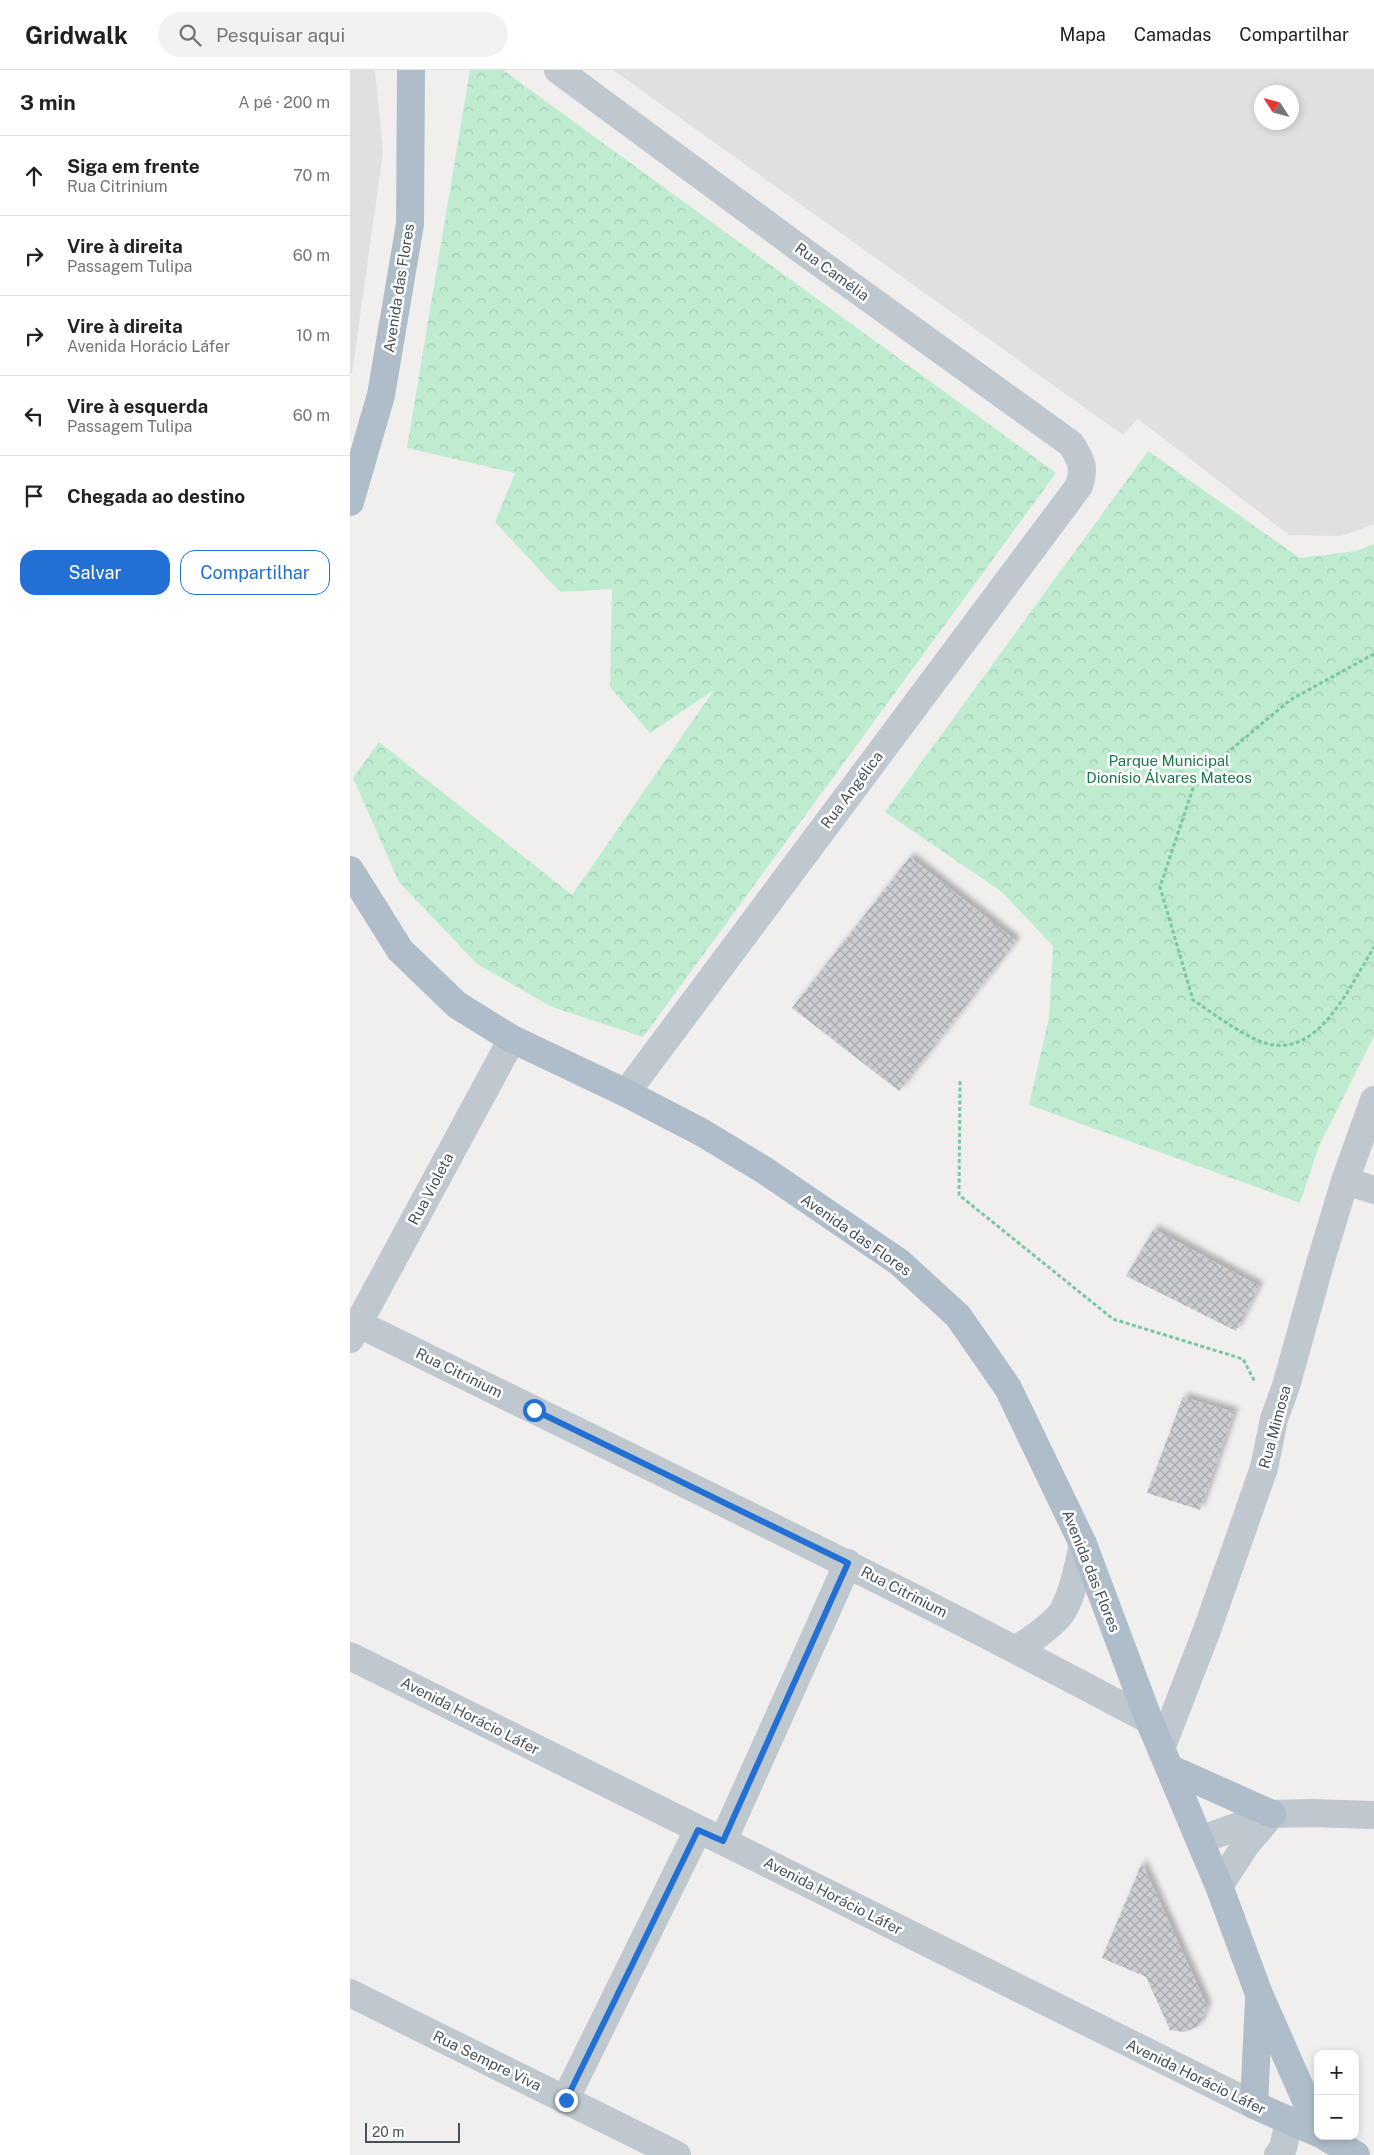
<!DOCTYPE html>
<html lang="pt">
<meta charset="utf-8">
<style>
body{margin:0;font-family:"Public Sans",sans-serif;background:#f2f2f2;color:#202124}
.controls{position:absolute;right:15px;bottom:15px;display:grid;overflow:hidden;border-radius:10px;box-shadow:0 2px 8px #0003}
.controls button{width:45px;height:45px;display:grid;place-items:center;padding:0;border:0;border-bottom:1px solid #e0e0e0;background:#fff;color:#202124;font:25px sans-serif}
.compass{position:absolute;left:904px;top:15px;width:45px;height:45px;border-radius:50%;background:#fff;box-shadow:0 2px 8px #0003;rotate:306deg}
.scale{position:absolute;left:15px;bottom:12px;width:95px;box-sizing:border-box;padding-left:5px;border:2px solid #47515a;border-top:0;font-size:14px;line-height:18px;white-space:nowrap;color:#47515a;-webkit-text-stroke:4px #fff;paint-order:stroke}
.stop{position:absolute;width:15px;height:15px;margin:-11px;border:4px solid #2370d5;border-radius:50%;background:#fff}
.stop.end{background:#2370d5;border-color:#fff;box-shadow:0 1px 5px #0008}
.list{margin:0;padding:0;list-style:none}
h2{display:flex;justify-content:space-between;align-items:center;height:65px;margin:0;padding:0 20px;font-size:21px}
h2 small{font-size:16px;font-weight:400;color:#757577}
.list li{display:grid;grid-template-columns:32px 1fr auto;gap:15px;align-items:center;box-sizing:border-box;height:80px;padding:0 20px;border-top:1px solid #e0e0e0}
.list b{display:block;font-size:19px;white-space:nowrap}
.list p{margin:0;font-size:16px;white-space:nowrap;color:#757577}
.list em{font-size:16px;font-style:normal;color:#757577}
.actions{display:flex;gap:10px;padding:15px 20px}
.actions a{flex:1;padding:11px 0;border:1px solid #2370d5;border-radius:15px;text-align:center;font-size:18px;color:#2370d5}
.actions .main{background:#2370d5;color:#fff}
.icon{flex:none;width:28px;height:28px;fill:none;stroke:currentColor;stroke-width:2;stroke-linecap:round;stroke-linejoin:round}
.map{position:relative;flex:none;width:1024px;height:2085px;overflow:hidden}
header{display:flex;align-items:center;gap:30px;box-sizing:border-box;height:70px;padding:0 25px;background:#fff;border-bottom:1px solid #e0e0e0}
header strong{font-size:24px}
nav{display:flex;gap:28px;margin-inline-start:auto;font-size:18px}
.search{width:350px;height:45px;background:#f2f2f2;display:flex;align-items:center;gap:12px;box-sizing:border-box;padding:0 18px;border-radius:28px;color:#757577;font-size:19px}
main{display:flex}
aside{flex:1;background:#fff}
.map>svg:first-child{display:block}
</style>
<header>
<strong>Gridwalk</strong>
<div class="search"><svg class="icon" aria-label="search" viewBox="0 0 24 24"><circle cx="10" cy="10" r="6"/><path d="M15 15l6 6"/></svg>Pesquisar aqui</div>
<nav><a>Mapa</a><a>Camadas</a><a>Compartilhar</a></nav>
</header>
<main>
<aside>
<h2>3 min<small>A pé · 200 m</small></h2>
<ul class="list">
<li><svg class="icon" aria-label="ahead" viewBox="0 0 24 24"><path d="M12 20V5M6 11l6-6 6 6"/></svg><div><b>Siga em frente</b><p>Rua Citrinium</p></div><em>70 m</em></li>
<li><svg class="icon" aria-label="right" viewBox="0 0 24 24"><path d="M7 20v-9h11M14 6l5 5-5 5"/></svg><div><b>Vire à direita</b><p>Passagem Tulipa</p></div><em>60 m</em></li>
<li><svg class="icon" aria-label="right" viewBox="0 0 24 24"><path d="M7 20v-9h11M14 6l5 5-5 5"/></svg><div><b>Vire à direita</b><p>Avenida Horácio Láfer</p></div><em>10 m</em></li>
<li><svg class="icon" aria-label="left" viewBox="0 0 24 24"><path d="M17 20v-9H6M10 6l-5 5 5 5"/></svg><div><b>Vire à esquerda</b><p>Passagem Tulipa</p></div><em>60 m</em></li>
<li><svg class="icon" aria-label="arrive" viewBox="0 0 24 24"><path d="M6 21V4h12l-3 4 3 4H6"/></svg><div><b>Chegada ao destino</b></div></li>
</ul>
<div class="actions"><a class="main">Salvar</a><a>Compartilhar</a></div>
</aside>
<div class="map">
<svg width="1024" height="2085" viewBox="0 0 1024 2085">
<defs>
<pattern id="forest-crowns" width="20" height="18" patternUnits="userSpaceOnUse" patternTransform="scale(1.25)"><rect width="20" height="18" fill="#bfecd0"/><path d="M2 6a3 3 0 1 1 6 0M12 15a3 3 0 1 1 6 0" fill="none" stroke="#a6ccb5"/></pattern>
<pattern id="building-cross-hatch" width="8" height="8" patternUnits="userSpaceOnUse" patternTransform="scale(1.25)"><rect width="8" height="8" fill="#cbcdd2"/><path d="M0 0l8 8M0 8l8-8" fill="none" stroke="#a7a9ad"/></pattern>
<filter id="shadow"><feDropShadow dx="4.5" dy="-4.5" stdDeviation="2.5" flood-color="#0004"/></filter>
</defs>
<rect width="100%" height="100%" fill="#f1eeee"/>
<!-- education -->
<g fill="#e1dfdf" fill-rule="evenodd">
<polygon points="0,0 25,0 33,83 2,303 0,304"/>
<path d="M263,0h761v454l-33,12 -52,-1 -151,-116 -15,16zM912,22h30v30h-30z"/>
</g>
<!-- forest -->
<g fill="url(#forest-crowns)">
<polygon points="120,0 153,0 706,403 293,967 202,937 127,894 49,812 3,708 29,672 222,825 364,620 300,663 260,617 262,519 210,522 145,452 165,403 57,378"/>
<polygon points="798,381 950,488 1006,481 1024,474 1024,966 969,1076 950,1133 679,1035 699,948 703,876 652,822 535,742"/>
</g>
<!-- building -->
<g fill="url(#building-cross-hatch)" filter="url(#shadow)">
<polygon points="560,787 666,871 549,1021 442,938"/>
<polygon points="804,1159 909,1216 886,1261 776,1206"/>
<polygon points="833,1327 884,1342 850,1440 797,1423"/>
<polygon points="792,1793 857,1936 849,1956 835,1962 820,1960 796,1907 752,1888"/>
</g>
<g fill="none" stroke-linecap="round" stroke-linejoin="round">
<!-- path -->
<g stroke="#79c8a1" stroke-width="3" stroke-dasharray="4 2.5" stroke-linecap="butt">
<path d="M1024,584l-84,46 -94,79 -36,108 33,113c20,13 40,29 62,39 60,30 94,-52 119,-92"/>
<polyline points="610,1011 609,1125 763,1249 893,1289 905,1312"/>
</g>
<!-- minor -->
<g stroke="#bfc8cf" stroke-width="28">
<path d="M208,0l241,178 272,196c11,18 14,22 8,42l-453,607"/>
<polyline points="995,1111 1024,1120"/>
<path d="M9,1254c264,130 530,257 790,396"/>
<polyline points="0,1269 162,969"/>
<path d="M667,1579c15,-10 31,-20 43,-34 12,-15 19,-52 23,-71"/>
<polyline points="0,1586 904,2035"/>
<polyline points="811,1679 857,1560 914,1398 924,1349 936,1316 971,1190 995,1111 1024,1030"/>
<polyline points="850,1770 922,1744 961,1743 1024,1745"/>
<polyline points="373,1771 498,1493"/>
<polyline points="869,1816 895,1776 921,1745"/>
<polyline points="0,1923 327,2085"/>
<polyline points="215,2030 348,1760"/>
<polyline points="928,2085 933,2078 939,2052"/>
</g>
<!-- major -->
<g stroke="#afbdcb" stroke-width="28">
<polyline points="0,432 31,325 60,154 61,0"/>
<polyline points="0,800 50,880 107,935 162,969 276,1023 351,1062 414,1100 549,1192 608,1246 658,1318 733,1474 799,1650 869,1816 909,1924 968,2058"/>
<polyline points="821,1699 922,1744"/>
<polyline points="909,1930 904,2035 968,2063"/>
<polyline points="974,2066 1006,2085"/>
</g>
</g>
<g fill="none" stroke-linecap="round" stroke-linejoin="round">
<!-- route -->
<polyline stroke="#2370d5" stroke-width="6" points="184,1340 498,1493 373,1771 348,1760 216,2030"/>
</g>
<g text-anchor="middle" stroke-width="5" stroke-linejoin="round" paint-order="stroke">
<!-- street labels -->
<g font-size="15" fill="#47515a" stroke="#fff">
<text transform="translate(482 202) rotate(36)" y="5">Rua Camélia</text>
<text transform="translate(49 218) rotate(-81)" y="5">Avenida das Flores</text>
<text transform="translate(502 720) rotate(-53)" y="5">Rua Angélica</text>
<text transform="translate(81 1119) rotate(-62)" y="5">Rua Violeta</text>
<text transform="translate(506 1165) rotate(35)" y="5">Avenida das Flores</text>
<text transform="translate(109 1303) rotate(26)" y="5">Rua Citrinium</text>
<text transform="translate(925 1357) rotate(-75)" y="5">Rua Mimosa</text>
<text transform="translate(741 1501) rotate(68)" y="5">Avenida das Flores</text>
<text transform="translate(554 1522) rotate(27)" y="5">Rua Citrinium</text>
<text transform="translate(120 1646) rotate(27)" y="5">Avenida Horácio Láfer</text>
<text transform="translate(483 1826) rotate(27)" y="5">Avenida Horácio Láfer</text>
<text transform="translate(137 1991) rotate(26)" y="5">Rua Sempre Viva</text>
<text transform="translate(846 2007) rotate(26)" y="5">Avenida Horácio Láfer</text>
</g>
<!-- park labels -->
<g font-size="15" fill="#1c774a" stroke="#fff">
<text x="819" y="696">Parque Municipal<tspan x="819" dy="17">Dionísio Álvares Mateos</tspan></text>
</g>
</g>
</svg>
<div class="controls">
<button>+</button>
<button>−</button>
</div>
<svg class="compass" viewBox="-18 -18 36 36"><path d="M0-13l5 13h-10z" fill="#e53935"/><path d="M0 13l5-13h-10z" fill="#757577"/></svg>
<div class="scale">20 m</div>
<div class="stop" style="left:184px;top:1340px"></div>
<div class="stop end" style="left:216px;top:2030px"></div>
</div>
</main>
